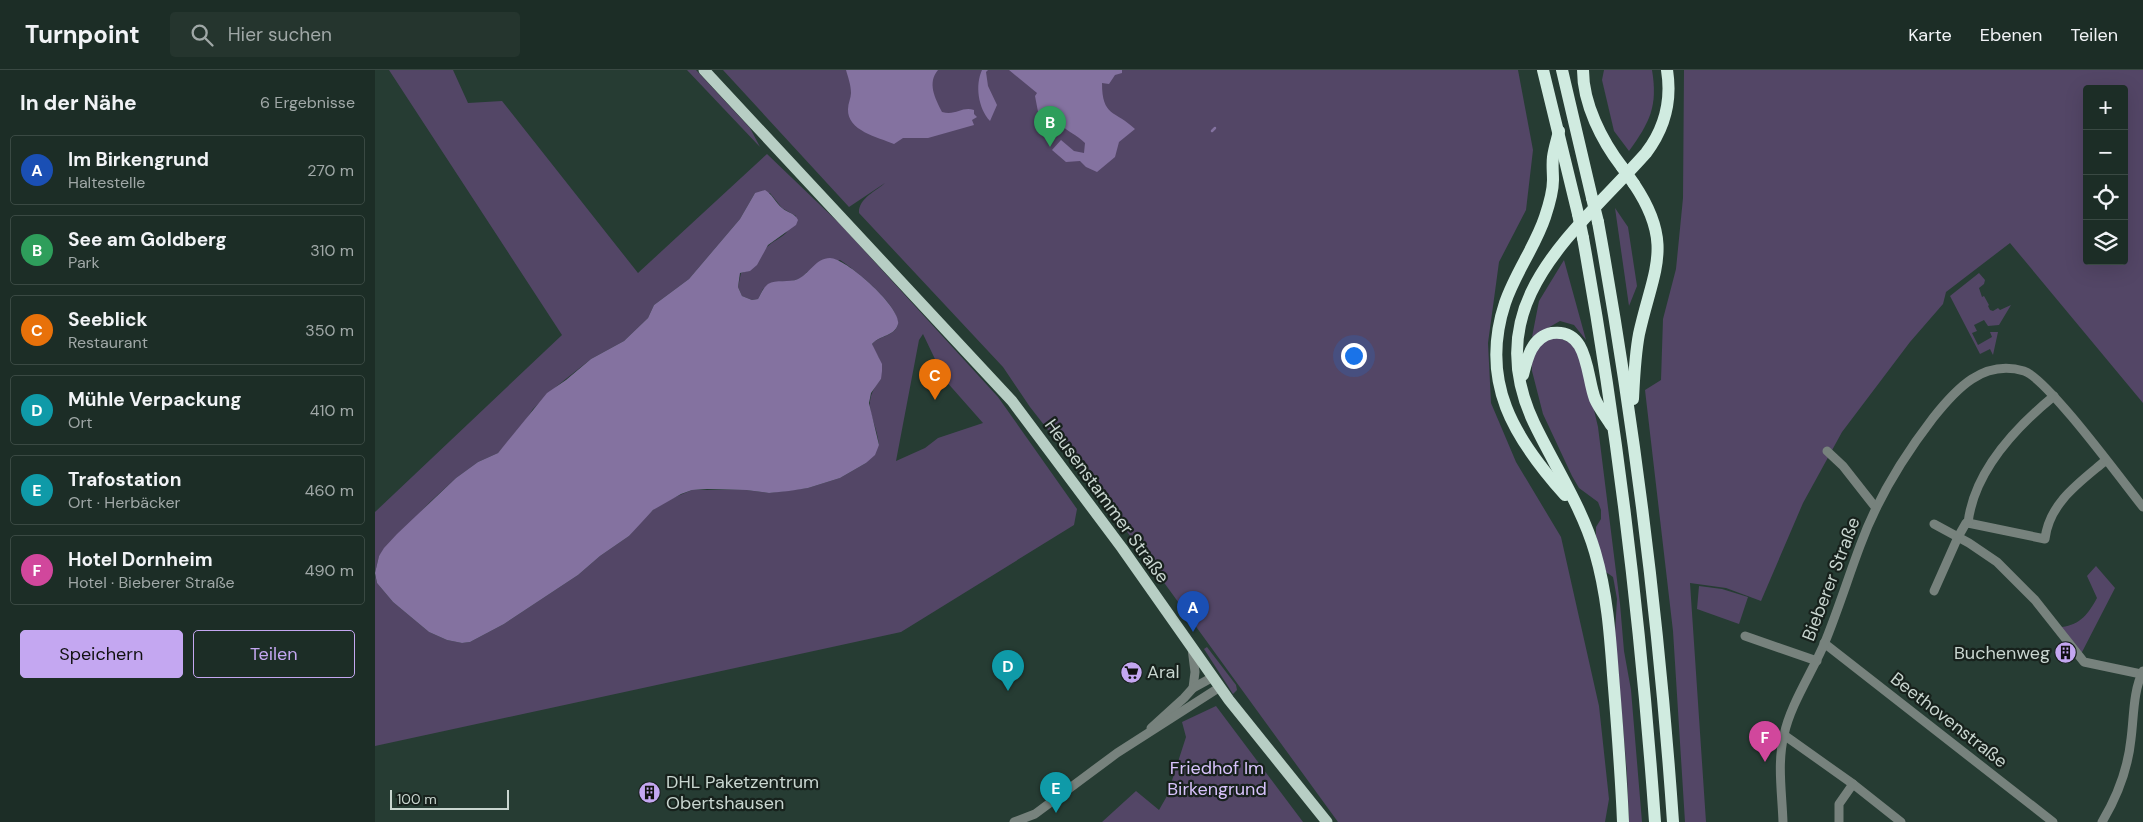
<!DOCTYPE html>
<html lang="de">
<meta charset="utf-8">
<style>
body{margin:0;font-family:"DM Sans",sans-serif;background:#25352e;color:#f1f3f6}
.controls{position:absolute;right:15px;top:15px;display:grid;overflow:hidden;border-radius:5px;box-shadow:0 5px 20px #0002}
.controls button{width:45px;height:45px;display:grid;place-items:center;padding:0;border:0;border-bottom:1px solid #3a4943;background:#1c2d26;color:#f1f3f6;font:25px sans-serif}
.scale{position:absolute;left:15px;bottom:12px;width:119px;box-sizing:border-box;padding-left:5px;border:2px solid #c9d6d0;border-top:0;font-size:14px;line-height:18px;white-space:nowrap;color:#c9d6d0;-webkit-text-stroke:4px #17211c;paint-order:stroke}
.you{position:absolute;left:978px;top:285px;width:18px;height:18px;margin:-12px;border:4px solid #fff;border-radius:50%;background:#1a73e8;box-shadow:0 0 0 8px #1a73e833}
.badge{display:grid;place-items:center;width:32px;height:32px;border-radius:50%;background:#c4a7f1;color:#fff;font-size:16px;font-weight:700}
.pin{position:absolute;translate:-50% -41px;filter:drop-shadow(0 1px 2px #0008)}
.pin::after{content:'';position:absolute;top:26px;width:18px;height:15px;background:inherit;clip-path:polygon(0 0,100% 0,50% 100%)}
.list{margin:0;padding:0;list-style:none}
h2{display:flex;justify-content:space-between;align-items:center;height:65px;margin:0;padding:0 20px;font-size:21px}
h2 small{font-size:16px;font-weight:400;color:#a0a8a7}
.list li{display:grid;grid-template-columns:32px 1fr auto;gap:15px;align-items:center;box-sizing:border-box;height:70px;margin:0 10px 10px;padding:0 10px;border:1px solid #3a4943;border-radius:5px}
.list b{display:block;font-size:19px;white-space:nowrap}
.list p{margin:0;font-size:16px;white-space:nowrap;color:#a0a8a7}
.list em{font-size:16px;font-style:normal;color:#a0a8a7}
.actions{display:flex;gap:10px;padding:15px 20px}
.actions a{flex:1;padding:11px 0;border:1px solid #c4a7f1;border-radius:5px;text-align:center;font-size:18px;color:#c4a7f1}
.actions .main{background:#c4a7f1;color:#111}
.icon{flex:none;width:28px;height:28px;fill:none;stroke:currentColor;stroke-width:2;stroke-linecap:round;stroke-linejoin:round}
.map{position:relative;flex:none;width:1768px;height:752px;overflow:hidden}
header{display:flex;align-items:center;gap:30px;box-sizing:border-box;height:70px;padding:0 25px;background:#1c2d26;border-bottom:1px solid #3a4943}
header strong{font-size:24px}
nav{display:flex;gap:28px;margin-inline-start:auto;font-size:18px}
.search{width:350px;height:45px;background:#25352e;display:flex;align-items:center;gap:12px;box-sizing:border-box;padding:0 18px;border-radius:5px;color:#a0a8a7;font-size:19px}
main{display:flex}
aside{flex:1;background:#1c2d26}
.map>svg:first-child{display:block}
</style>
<header>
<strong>Turnpoint</strong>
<div class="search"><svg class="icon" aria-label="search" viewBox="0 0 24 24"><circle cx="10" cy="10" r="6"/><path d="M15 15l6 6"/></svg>Hier suchen</div>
<nav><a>Karte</a><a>Ebenen</a><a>Teilen</a></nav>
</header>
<main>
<aside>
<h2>In der Nähe<small>6 Ergebnisse</small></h2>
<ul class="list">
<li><span class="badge" style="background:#1a4fb4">A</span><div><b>Im Birkengrund</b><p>Haltestelle</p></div><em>270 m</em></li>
<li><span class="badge" style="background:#2e9e5b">B</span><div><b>See am Goldberg</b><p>Park</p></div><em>310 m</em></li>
<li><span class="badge" style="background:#e8710a">C</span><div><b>Seeblick</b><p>Restaurant</p></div><em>350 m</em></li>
<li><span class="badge" style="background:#0f9aa8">D</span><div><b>Mühle Verpackung</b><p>Ort</p></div><em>410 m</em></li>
<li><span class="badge" style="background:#0f9aa8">E</span><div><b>Trafostation</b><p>Ort · Herbäcker</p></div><em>460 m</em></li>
<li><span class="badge" style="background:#d1479c">F</span><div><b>Hotel Dornheim</b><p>Hotel · Bieberer Straße</p></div><em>490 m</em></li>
</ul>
<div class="actions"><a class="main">Speichern</a><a>Teilen</a></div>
</aside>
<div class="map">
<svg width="1768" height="752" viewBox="0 0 1768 752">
<rect width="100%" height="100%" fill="#263c33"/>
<!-- green -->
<g fill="#534666" fill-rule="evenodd">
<path d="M14,0h64l15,33 34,-2 136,172 129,-119 74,71 157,172 79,112 -3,16 -173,107 -526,114v-171l2,8 16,19 36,30 18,8 15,3 8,-1 34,-18 74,-49 22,-19 29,-20 13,-16 19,-17 31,-13h54l23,3 39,-5 32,-10 26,-15 13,-18c-3,-28 -20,-40 2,-66l-2,-21 -6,-9 -1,-5c7,-8 21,-8 25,-17 7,-19 -42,-57 -57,-67l-33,12 -6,6 -9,3 -14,1 -15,7 -5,10 -6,1 -10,-4 -4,-9 3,-14c19,-5 15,-14 26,-26 6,-6 14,-9 19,-14 4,-5 7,-12 10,-17l-14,-8 -12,-15h-15l-15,26 -51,60 -35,26 -6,13 -24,23 -33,18 -34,27 -24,23 -14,21 -21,23 -20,9 -22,16 -26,24 -51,54 -4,17v-61l187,-177zM548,264l22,46 38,43 -45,15 -13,10 -29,13 23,-121z"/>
<polygon points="312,0 321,0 375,58 385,77"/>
<path d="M348,0h795l15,80 -7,60 -27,52 -11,81 3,60 25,59 45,75 38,169 10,93 -4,23h-267l-218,-300 -90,-115 -27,-40 -144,-154c-1,-14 17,-22 26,-30l-36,24z"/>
<path d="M1229,0h48c6,36 -2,52 -23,81l-15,-20 -12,-51z"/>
<path d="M1309,0h459v333l-133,-160 -64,49 -3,12 -33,38 -68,90 -39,71 -42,98 -35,-13 -36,-5 16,239h-21l-12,-191 -28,-241 16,-10 2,-61 13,-50 7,-71zM1712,19h37v172h-37z"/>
<polygon points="1240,138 1253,157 1262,216 1254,236"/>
<polygon points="1189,190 1211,270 1199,255 1185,251 1157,267 1164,231"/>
<polygon points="1604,203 1610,210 1609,214 1604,218 1607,227 1609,226 1614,235 1613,236 1615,240 1618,241 1623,238 1625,240 1636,235 1624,255 1613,256 1609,250 1599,255 1602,261 1597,263 1603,275 1617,267 1615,262 1623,262 1618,285 1615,279 1605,284 1575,226"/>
<polygon points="1182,267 1196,273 1207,289 1223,357 1245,534 1249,581 1256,620 1267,752 1254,752 1252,704 1240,563 1242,529 1239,512 1238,507 1231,502 1221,466 1221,457 1226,449 1226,440 1223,432 1204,418 1197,406 1168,344 1157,301 1157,287 1167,272"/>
<path d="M1721,496l19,22 -34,66 -19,-25v-2c18,-2 27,-14 35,-29l-10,-22z"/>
<polygon points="1324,516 1347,519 1373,527 1364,554 1322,539"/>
<polygon points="832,577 861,615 862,620 858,624 829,579"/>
<polygon points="841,636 928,752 727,752 761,721 784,740 792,726 811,667 807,652"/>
</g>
<!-- water -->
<g fill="#8472a0">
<path d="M471,0h92c-11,13 -3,28 4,42 14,4 20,-6 32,-2v4l3,3 -5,3 2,5 -46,13h-25l-9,6c-16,-7 -47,-13 -46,-35 0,-6 3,-11 3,-16 0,-8 -3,-16 -5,-23z"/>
<path d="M607,0h6l-2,2 2,14 9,19 -7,16c-12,-13 -15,-36 -8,-51z"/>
<path d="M634,0h113v3l-7,2 -6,9 -7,-1c0,34 13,27 33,46l-16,13 -4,15 -18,15 -11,-5 -6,-6 -14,1 -14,-12 9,-10 13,11 10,2 1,-10c-8,-8 -17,-11 -25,-19l-11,2 -10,-9 -4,-21 2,-3z"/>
<path d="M390,120c7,4 10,12 17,18 6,5 13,5 16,12l-2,5 -28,20 -11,20 -7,6 -10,2 -2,14 4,9 10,4 6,-1c3,-5 5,-11 10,-15 8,-5 21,-1 30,-5 11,-5 18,-21 32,-21 16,0 72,50 68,66 -3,12 -18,11 -26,20l10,20v7l-1,8 -10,14 -2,10 10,42 -4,10 -9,8 -26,15 -32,10 -19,3 -20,2 -23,-3 -39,-1 -15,1 -11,4 -28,16 -24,26 -29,20 -22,19 -74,49 -34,18 -8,1 -15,-3 -18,-8 -36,-30 -16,-19 -2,-10 4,-17 5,-8 13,-14 59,-56 22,-16 20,-9 49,-60 19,-13 25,-21 33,-18 24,-23 6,-13 35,-26 51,-60 15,-26z"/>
</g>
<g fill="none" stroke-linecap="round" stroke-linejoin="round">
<!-- stream -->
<polyline stroke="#8472a0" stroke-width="2.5" points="837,61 840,58"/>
<!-- minor -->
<g stroke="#77827d" stroke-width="9">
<polyline points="1452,381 1468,396 1501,438"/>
<path d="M1593,453l77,16c4,-36 35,-57 60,-78"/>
<path d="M1593,453c6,-52 47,-95 86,-127"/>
<polyline points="1559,454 1594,473 1622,492 1660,530 1709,592 1766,604"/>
<polyline points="1559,521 1583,467 1591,453 1593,453"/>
<polyline points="1370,566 1442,591"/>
<polyline points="1449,573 1678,752"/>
<polyline points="817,578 820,602 818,618"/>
<polyline points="776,658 809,628 818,618 838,607"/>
<polyline points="1409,665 1478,714 1526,752"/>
<polyline points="639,752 660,744 742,683 845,617"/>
<path d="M1408,752c-1,-29 -6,-59 1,-87 6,-30 29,-64 41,-93 13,-32 23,-64 35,-96 17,-47 43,-89 73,-128 23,-29 50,-59 91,-47 23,7 99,111 119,136"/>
<polyline points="1464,752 1464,734 1478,714"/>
<path d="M1727,752c15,-25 26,-54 29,-83 3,-23 2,-48 12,-68"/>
</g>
<!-- major -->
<polyline stroke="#b7cec4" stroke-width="11" points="329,0 637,331 747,478 854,630 952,752"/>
<!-- highway -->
<g stroke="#d0ebe0" stroke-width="12">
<polyline points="1168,0 1203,144"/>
<polyline points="1187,0 1217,128"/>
<path d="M1208,0c0,34 19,71 39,97"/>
<path d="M1184,61c-2,9 -5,18 -6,26 -1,8 0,15 0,23 0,12 -4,25 -8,37 -10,30 -30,56 -40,86 -26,79 9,135 60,192"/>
<path d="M1223,152c36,199 61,399 75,600"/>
<path d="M1208,168c35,194 58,388 72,584"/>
<path d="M1148,305c4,-17 9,-38 29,-42 37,-5 34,43 43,66 4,9 11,18 16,26"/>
<path d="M1258,329c1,-20 2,-44 6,-65 14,-64 36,-89 -5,-150"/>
<path d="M1248,752c-2,-49 -6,-98 -10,-147 -3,-41 -6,-82 -18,-123 -13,-45 -41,-87 -61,-129 -57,-121 41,-190 112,-270 19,-25 26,-52 21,-83"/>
</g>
<!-- highway-bridge -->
<g stroke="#d0ebe0" stroke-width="12">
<polyline points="1247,97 1259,114"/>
<polyline points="1217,128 1223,152"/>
<polyline points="1203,144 1208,168"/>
</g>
</g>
<!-- icons -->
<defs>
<symbol id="building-disc" viewBox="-11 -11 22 22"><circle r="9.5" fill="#c4a7f1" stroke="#17211c"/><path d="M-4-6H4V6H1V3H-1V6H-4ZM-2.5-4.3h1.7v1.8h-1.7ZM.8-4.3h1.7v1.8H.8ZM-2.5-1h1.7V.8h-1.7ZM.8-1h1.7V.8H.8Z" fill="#111"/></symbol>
<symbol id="supermarket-disc" viewBox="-11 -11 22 22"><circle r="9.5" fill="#c4a7f1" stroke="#17211c"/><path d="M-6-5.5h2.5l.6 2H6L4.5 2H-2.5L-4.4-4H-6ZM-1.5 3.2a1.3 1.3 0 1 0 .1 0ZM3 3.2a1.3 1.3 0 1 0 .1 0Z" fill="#111"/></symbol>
</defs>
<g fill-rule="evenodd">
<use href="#building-disc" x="1678" y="570" width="25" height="25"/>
<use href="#supermarket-disc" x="744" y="590" width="25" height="25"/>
<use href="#building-disc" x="262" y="710" width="25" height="25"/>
</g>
<g text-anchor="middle" stroke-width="4.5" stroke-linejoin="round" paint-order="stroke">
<!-- street labels -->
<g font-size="18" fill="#c9d6d0" stroke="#17211c">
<text transform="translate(732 431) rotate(54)" y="6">Heusenstammer Straße</text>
<text transform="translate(1456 509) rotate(-69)" y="6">Bieberer Straße</text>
<text transform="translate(1574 650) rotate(38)" y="6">Beethovenstraße</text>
</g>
<!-- poi labels -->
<g font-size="18" fill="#c9d6d0" stroke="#17211c" text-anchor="start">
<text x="1675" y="589" text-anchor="end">Buchenweg</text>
<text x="772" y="608">Aral</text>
<text x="291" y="718">DHL Paketzentrum<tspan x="291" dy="21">Obertshausen</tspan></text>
</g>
<!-- park labels -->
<g font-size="18" fill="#d8c3fc" stroke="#17211c">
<text x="842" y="704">Friedhof Im<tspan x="842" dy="21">Birkengrund</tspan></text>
</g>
</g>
</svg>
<div class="controls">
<button>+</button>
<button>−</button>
<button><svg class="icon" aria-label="locate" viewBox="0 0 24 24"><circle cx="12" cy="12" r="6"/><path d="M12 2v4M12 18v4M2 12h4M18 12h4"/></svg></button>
<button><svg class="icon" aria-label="layers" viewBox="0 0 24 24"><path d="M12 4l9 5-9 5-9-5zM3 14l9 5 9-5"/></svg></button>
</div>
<div class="scale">100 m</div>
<div class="you"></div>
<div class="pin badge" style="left:818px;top:562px;background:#1a4fb4">A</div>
<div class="pin badge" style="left:675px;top:77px;background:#2e9e5b">B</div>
<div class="pin badge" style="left:560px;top:330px;background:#e8710a">C</div>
<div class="pin badge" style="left:633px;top:621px;background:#0f9aa8">D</div>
<div class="pin badge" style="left:681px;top:743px;background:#0f9aa8">E</div>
<div class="pin badge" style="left:1390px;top:692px;background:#d1479c">F</div>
</div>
</main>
